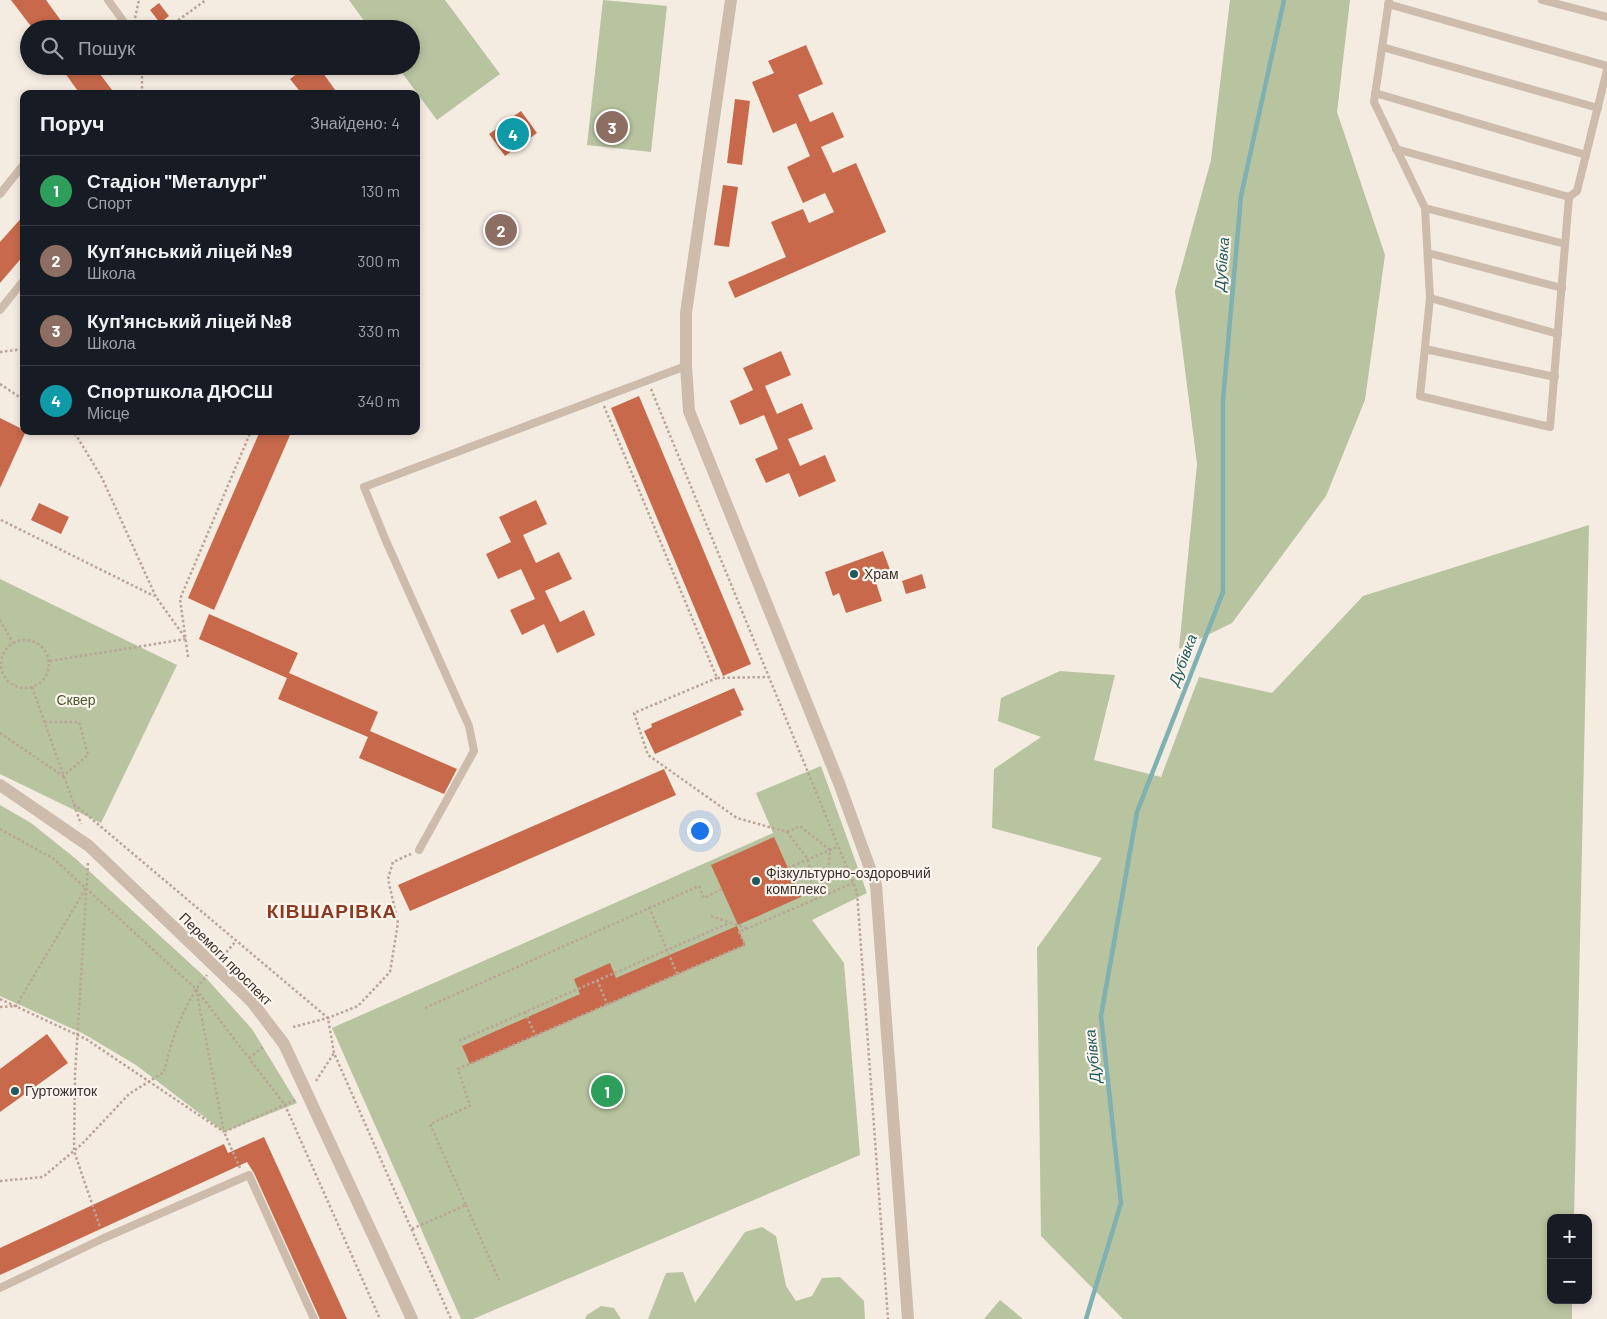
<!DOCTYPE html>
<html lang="uk">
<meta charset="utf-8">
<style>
body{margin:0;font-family:Barlow,sans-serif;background:#242831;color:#f1f3f6}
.controls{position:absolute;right:15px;bottom:15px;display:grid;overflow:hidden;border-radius:10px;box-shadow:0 2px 8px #0003}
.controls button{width:45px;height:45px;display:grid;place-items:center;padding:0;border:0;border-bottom:1px solid #363941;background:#171b24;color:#f1f3f6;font:25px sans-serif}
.you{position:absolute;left:699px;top:830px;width:18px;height:18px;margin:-12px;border:4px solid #fff;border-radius:50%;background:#1a73e8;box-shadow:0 0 0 8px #1a73e833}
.badge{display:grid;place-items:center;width:32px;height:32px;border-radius:50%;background:#92aeb2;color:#fff;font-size:16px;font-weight:700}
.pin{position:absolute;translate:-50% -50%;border:2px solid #fff;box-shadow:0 1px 5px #0006}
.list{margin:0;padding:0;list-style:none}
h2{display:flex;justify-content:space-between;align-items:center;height:65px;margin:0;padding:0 20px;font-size:21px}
h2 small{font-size:16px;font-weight:400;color:#9ea1a6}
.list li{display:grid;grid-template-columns:32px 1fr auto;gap:15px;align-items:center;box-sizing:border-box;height:70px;padding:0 20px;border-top:1px solid #363941}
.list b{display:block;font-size:19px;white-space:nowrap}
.list p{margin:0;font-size:16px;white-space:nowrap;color:#9ea1a6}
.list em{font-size:16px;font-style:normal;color:#9ea1a6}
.icon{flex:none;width:28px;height:28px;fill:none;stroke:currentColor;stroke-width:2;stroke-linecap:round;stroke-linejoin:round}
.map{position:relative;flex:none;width:1607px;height:1319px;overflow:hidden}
.search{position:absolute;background:#171b24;box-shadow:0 2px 8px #0003;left:20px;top:20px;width:400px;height:55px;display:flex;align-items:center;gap:12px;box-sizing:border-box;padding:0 18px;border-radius:28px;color:#9ea1a6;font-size:19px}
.panel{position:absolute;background:#171b24;box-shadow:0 2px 8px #0003;left:20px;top:90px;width:400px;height:345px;border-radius:10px}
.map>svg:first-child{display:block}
</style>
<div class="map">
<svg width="1607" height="1319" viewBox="0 0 1607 1319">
<rect width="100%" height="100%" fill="#f4ebe1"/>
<!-- green -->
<g fill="#b8c4a0">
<polygon points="349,0 445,0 500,74 437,120 397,66 411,66 411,29 370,29"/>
<polygon points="603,0 667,6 651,152 587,145"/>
<polygon points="1230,0 1350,0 1337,112 1385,255 1365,400 1326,496 1232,623 1179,649 1197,464 1175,291 1211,160"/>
<polygon points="1589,525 1574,1218 1551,1218 1551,1300 1572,1300 1572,1319 1123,1319 1041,1236 1037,948 1102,858 992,828 994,769 1041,737 998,721 1001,698 1060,671 1115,675 1094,760 1161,777 1199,677 1272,693 1363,596"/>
<polygon points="0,579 177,665 101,823 0,774"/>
<polygon points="821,766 867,893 812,920 844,963 860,1155 473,1319 461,1319 332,1028 773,833 756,793"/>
<polygon points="0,805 31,823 76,859 206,978 252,1029 297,1103 224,1132 136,1065 84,1034 0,996"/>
<polygon points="762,1227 776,1236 786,1286 796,1301 812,1296 822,1278 840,1277 864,1301 865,1319 648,1319 666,1273 683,1272 695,1303 745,1232"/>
<polygon points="1000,1300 1023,1319 984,1319"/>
<polygon points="601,1306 614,1308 621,1319 585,1319 587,1315"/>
</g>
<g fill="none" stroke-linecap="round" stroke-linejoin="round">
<!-- stream -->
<polyline stroke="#7fb0b2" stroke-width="4.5" points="1086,1319 1121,1203 1101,1016 1137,812 1223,592 1223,400 1241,196 1284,0"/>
</g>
<!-- building -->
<g fill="#c8694b">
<polygon points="11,0 46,0 67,29 33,29"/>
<polygon points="159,3 169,16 160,23 150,10"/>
<polygon points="806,45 823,84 798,95 810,122 833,112 844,137 821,147 833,173 856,163 886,232 735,298 728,282 786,257 771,222 803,209 809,223 834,212 825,193 803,203 787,167 810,156 796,123 773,133 752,82 774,73 768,61"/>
<polygon points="60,66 94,66 115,94 80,94"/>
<polygon points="307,66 318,66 338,94 302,94 290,79"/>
<polygon points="735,99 750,101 742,165 727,163"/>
<polygon points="521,111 537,133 505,156 489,134"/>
<polygon points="723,185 738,187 729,247 714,245"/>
<polygon points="24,215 24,255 0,283 0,242"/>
<polygon points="781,351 791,375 765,386 777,414 802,403 813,429 788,439 800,466 825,455 836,481 799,497 789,473 766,483 755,459 778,449 764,415 740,425 730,401 753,390 743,368"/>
<polygon points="639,396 751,664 723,676 611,408"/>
<polygon points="0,418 26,431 0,488"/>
<polygon points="260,431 281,431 290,435 214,610 188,598"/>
<polygon points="536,500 547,524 523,535 536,563 559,552 572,579 545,591 560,622 584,610 595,635 557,653 544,624 522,635 510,610 535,599 521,569 498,579 486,554 511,542 499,517"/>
<polygon points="39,503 69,517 61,534 31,520"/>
<polygon points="883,551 892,575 875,580 882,601 846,613 839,593 833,596 825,572"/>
<polygon points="922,574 926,588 906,594 902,581"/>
<polygon points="209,614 298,653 289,673 378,712 370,731 457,769 444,794 359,758 368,737 278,699 287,678 199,639"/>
<polygon points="734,688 744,710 740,711 742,715 655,754 644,731 652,727 651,724"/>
<polygon points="664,769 676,795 410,911 398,885"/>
<polygon points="774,837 801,897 738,925 711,865"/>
<polygon points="737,926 745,945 470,1064 462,1046 580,994 574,979 610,963 616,978"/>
<polygon points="47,1034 68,1063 0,1112 0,1069"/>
<polygon points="264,1137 347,1319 320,1319 254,1173 247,1162 0,1275 0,1248 224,1144 228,1153"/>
</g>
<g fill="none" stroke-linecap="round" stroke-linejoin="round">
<!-- path -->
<g stroke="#b9a596" stroke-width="2.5" stroke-dasharray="2.5 2.5" stroke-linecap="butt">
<polyline points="135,18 139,0"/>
<polyline points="166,29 206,0"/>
<polyline points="142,66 142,94"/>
<polyline points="0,352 24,349"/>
<polyline points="0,384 24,400"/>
<polyline points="651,389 857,892 888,1319"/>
<polyline points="604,406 717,678 769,677"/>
<polyline points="1,520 154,596"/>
<polyline points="0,620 13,643"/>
<circle cx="25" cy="664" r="24"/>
<polyline points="188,657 180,599 251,431"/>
<polyline points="50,661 186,639 156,597 102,478 76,435 70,431"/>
<polyline points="717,678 634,713 648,755 737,818 787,832 808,859 814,900"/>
<polyline points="32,687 81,824"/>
<polyline points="0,733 63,776 88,755 79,722 44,722"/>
<polyline points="74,804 328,1018 334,1053 451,1319"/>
<polyline points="0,829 54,859 195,988 285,1105 380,1319"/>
<polyline points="787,832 800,826 830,850 827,894"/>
<polyline points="88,863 75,1075 74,1151 100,1227"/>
<polyline points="788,868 839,846"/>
<polyline points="649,907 678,976"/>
<polyline points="711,916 746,928"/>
<polyline points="223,956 236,941"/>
<polyline points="597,980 608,1006"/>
<polyline points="196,989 224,1132"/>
<polyline points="0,999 86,1039 224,1132"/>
<polyline points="0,1007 16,1006 86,888"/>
<polyline points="425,1008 699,886 704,898 722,889"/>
<polyline points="525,1012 536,1037"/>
<polyline points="293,1027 328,1018 358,1006 390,972 398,923 388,879 393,862 411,854"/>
<polyline points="459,1041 729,923"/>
<polyline points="249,1058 263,1047"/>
<polyline points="316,1081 334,1053"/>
<polyline points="240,1168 224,1132 297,1099"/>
<path d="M0,1181l43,-4 39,-33 47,-50 35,-22c8,-34 20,-70 43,-97"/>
<polyline points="466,1205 499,1280"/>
<polyline points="412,1229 466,1205 430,1124 470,1106 458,1069 745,945 739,932 853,883"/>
</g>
<!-- lane -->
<g stroke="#cdbbac" stroke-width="8">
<polyline points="108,0 129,29"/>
<polyline points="1389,0 1374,102 1425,208 1430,298 1420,396 1550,427 1569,197 1577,191 1607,70"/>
<polyline points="1542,0 1607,17"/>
<polyline points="1388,4 1607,66"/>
<polyline points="1382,47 1598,108"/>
<polyline points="1375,93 1586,155"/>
<polyline points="1396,149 1569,197"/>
<polyline points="0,194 24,164"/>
<polyline points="1425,208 1565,244"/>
<polyline points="1428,253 1562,288"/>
<polyline points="1430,298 1558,334"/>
<polyline points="0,310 24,280"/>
<polyline points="1425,349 1555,377"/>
<polyline points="419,850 474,751 469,726 386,541 364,487 686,366"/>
<polyline points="0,1288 104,1238 249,1175 314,1319"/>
</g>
<!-- street -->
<g stroke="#cdbbac" stroke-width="12">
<polyline points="731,0 686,313 686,366 689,411 839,783 876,885 908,1319"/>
<polyline points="0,785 89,846 252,1002 284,1044 412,1319"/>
</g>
</g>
<!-- markers -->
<g fill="#1f5a5e" stroke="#fbf5ee" stroke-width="2">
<circle cx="854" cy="574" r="5"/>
<circle cx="756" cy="881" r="5"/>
<circle cx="15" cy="1091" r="5"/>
</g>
<g text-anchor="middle" stroke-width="4.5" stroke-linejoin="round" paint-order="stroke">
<!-- poi labels -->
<g font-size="14" fill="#3b302b" stroke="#fbf5ee" text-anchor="start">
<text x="864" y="579">Храм</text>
<text x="766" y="878">Фізкультурно-оздоровчий<tspan x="766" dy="16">комплекс</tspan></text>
<text x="25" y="1096">Гуртожиток</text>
</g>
<!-- park labels -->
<g font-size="14" fill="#4a5a2e" stroke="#fbf5ee">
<text x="76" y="705">Сквер</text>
</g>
<!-- street labels -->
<g font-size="14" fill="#3b302b" stroke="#fbf5ee">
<text transform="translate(226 959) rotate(45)" y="5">Перемоги проспект</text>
</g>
<!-- water labels -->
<g font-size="15" font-style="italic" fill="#1f5a5e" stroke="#fbf5ee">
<text transform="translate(1222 264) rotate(-85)" y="5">Дубівка</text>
<text transform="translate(1183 660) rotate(-69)" y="5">Дубівка</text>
<text transform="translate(1093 1056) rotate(-96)" y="5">Дубівка</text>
</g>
<!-- district labels -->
<g font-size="19" font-weight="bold" letter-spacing="1" fill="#8c3b22" stroke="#fbf5ee">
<text x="332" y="918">КІВШАРІВКА</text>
</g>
</g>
</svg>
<div class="controls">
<button>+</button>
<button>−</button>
</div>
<div class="you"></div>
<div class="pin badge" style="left:607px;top:1091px;background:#2e9e5b">1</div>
<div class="pin badge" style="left:501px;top:230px;background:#8d6e63">2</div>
<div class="pin badge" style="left:612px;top:127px;background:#8d6e63">3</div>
<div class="pin badge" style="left:513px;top:134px;background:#0f9aa8">4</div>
<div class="search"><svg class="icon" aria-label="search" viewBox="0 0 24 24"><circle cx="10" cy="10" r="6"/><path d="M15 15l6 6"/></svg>Пошук</div>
<section class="panel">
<h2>Поруч<small>Знайдено: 4</small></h2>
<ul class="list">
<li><span class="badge" style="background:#2e9e5b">1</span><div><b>Стадіон &quot;Металург&quot;</b><p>Спорт</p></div><em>130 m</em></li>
<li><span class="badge" style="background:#8d6e63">2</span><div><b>Куп’янський ліцей №9</b><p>Школа</p></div><em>300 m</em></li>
<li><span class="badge" style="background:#8d6e63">3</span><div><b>Куп'янський ліцей №8</b><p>Школа</p></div><em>330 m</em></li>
<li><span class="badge" style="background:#0f9aa8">4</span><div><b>Спортшкола ДЮСШ</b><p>Місце</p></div><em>340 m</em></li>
</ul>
</section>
</div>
